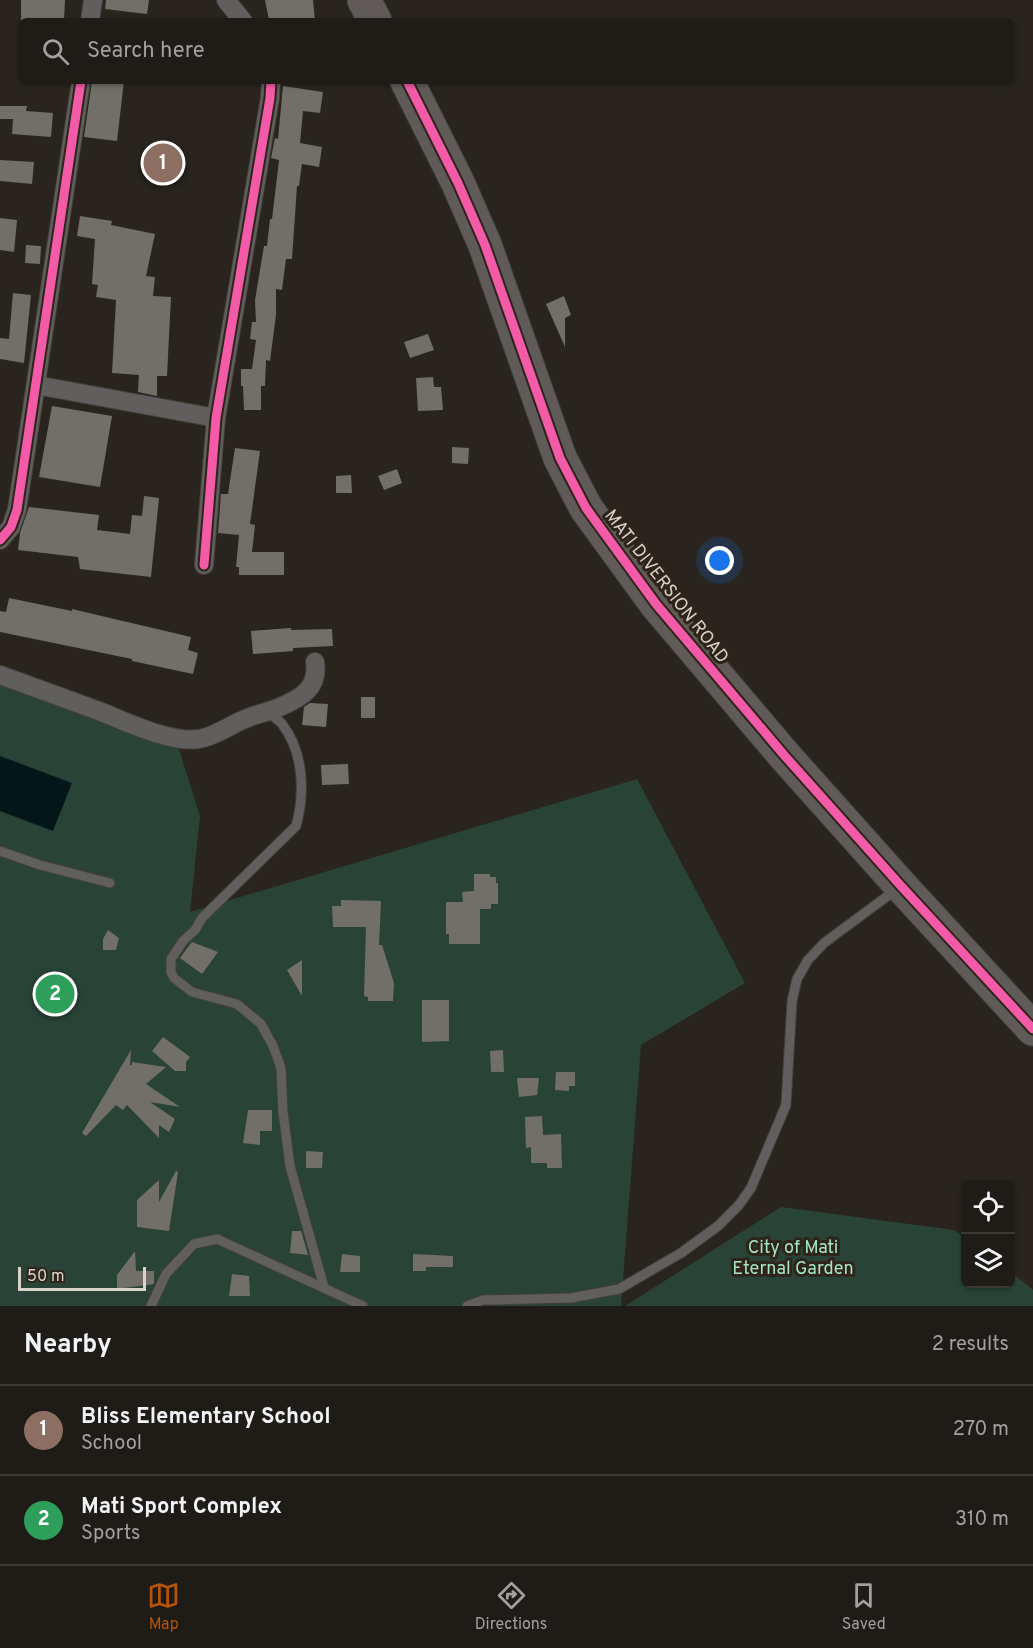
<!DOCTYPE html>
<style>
body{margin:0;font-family:Overpass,sans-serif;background:#27241f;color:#f1f3f6}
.controls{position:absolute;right:18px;bottom:18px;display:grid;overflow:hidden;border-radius:9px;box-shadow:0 2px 4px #0004}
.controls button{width:54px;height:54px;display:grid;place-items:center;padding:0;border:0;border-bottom:2px solid #3c3935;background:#1f1b16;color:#f1f3f6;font:30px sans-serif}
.scale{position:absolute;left:18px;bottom:15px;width:128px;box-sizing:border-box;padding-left:6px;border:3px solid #dad3cc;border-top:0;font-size:16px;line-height:21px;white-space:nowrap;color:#dad3cc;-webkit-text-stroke:4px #2e2419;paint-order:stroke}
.you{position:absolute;left:720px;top:561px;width:21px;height:21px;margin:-15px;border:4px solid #fff;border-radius:50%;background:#1a73e8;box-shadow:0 0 0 9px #1a73e833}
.badge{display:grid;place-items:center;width:39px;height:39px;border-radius:50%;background:#b45309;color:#fff;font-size:20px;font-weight:700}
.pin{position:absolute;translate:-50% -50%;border:3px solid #fff;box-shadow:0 2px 6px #0006}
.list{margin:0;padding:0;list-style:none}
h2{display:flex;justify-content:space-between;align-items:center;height:78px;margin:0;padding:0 24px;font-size:26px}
h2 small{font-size:20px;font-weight:400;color:#a1a1a1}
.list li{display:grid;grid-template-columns:39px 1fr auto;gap:18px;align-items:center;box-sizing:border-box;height:90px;padding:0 24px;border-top:2px solid #3c3935}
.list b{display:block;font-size:22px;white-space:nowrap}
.list p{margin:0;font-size:20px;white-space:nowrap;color:#a1a1a1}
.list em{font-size:20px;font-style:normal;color:#a1a1a1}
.icon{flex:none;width:33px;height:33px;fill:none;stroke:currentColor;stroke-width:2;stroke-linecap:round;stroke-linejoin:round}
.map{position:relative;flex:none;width:1033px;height:1306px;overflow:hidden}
.search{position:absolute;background:#1f1b16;box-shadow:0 2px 4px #0004;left:18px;right:18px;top:18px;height:66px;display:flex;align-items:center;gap:15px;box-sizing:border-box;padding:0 21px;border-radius:9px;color:#a1a1a1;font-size:22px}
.sheet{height:258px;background:#1f1b16}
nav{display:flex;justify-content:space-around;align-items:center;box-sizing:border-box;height:84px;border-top:2px solid #3c3935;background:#1f1b16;font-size:16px;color:#a1a1a1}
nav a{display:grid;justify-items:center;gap:3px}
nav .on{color:#b45309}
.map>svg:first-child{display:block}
</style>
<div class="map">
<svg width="1033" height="1306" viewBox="0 0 1033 1306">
<rect width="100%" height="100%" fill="#29241e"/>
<!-- green -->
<g fill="#294436">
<polygon points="0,685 177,743 200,816 190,912 637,779 745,983 641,1045 621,1306 0,1306"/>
<polygon points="781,1207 954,1230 965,1238 966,1284 1010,1284 1011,1272 1033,1290 1033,1306 625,1306"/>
</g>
<!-- water -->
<polygon fill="#051619" points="0,756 72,783 53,831 0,811"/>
<!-- building -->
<g fill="#726e68">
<polygon points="21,0 65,0 64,21 21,21"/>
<polygon points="106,0 149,0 147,14 105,9"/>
<polygon points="265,0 313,0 315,21 269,20"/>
<polygon points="92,81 124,81 117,141 84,137"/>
<polygon points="283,86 323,92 320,113 303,111 300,143 322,147 319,167 302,164 299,186 297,186 292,259 286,259 282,290 276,289 276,315 270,361 266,360 265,386 261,386 261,410 244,410 243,386 241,386 241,369 252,369 256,340 250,339 252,322 256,322 255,300 264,246 267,246 270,219 272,219 279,160 271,158 275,138 278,139"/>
<polygon points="0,106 27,106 26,111 53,113 51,137 12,134 13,119 0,119"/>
<polygon points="0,160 34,162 32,184 0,181"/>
<polygon points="80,216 112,221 111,225 155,234 146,276 155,277 153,296 171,297 167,376 157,376 157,396 138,392 139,375 112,373 116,300 96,297 98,285 92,284 95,239 77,236"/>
<polygon points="0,218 17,220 14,252 0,250"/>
<polygon points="26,245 41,246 40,264 25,263"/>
<polygon points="13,293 31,295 24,363 0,359 0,338 9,339"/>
<polygon points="564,296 571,315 565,318 565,347 546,304"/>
<polygon points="428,334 434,350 410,358 404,342"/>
<polygon points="433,377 434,387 441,387 443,410 418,411 416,378"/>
<polygon points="52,406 112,416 100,487 39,477"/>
<polygon points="452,447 469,448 468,464 452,463"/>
<polygon points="235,448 260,451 250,524 255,525 252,552 284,552 284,575 239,575 239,567 236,567 239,535 218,533 221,494 228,494"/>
<polygon points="397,469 402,483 384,490 378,476"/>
<polygon points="351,475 352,493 336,493 336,476"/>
<polygon points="144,496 159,498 151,577 80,569 78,557 18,550 20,533 29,507 99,515 97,530 130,534 132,515 142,516"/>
<polygon points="9,598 72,611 72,609 191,637 188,650 198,653 193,674 132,661 132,659 0,632 0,611 6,612"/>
<polygon points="291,628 291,630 332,629 333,646 293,648 293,651 253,654 251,631"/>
<rect x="361" y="697" width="14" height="21"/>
<polygon points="310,703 328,704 326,727 302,725 304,707"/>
<polygon points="348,764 349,784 322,785 321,765"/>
<polygon points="474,874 490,874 490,877 496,877 496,883 498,883 498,904 491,904 491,909 480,909 480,944 449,944 449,934 446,934 446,902 463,902 462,892 474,891"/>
<polygon points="341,900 381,901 379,945 382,945 394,983 393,1001 368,1001 368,997 364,996 366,927 333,927 332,906 341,906"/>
<polygon points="108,930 119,938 116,950 103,950 103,939"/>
<polygon points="192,942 218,952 202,974 180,958"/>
<polygon points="302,960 302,996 287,970"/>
<polygon points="422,1000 449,1000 449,1041 422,1042"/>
<polygon points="163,1037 190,1057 186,1062 186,1071 175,1071 152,1051"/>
<polygon points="131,1050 130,1065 132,1065 132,1062 166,1067 146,1084 180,1107 150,1102 175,1119 169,1132 159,1125 159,1138 127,1105 123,1110 116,1105 86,1136 82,1133"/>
<polygon points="503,1050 504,1072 491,1072 490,1051"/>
<polygon points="556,1072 575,1072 575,1086 569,1086 569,1091 555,1090"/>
<polygon points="517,1078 539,1078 537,1095 519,1097"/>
<polygon points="248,1110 272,1110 272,1131 260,1131 260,1145 243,1143"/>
<polygon points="542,1116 543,1135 561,1134 562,1168 547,1168 547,1163 531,1163 531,1147 526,1148 525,1117"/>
<polygon points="306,1151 323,1152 322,1168 306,1168"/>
<polygon points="176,1171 178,1172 169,1231 137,1227 137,1200 159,1180 159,1202"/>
<polygon points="292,1231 301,1231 308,1255 290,1253"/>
<polygon points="135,1251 136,1271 154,1271 154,1284 117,1289 117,1275"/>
<polygon points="342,1254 360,1256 360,1272 340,1272"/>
<polygon points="413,1254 453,1256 453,1267 426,1267 426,1271 413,1271"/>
<polygon points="232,1274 249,1276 250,1296 229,1296"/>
</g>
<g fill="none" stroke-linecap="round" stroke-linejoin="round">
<defs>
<g id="lane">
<path d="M268,712c4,4 11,8 14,12 22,28 23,70 14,102l-94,92 -7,12 -12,11 -12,18v13l3,6 18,14 45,12 24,20 12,22 8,22 2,44 7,54 34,121"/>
<polyline points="0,851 40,865 110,883"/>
<polyline points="151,1306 166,1274 194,1244 217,1239 363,1306"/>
<polyline points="467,1306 483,1300 571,1298 619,1289 681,1253 718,1226 739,1205 751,1188 786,1105 792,1001 797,979 808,960 824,943 897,889"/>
</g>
<g id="street">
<polyline points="226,0 243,21"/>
<polyline points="90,21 93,0"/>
<polyline points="36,385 216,418"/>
<polyline points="0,540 11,527 17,510 81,81"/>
<polyline points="204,565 216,418 270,98 271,81"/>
<path d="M0,675c33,12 66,24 99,36 28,11 70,32 100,28 17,-3 31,-14 46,-20 11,-5 23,-7 35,-12 21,-9 39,-19 35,-45"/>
</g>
<g id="highway">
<polyline points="364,0 375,21"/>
<polyline points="407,81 458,183 485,245 560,458 586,508 656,604 784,755 901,886 1033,1029"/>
</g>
</defs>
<!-- lane casing -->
<use href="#lane" stroke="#44403b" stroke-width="11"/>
<!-- street casing -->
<use href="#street" stroke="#44403b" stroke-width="20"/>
<!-- highway casing -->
<use href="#highway" stroke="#44403b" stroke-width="35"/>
<!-- lane -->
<use href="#lane" stroke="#615f5d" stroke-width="9"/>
<!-- street -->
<use href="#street" stroke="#615f5d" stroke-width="18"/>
<!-- highway -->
<use href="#highway" stroke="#605b58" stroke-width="33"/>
<defs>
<g id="cycleway">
<polyline points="407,81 458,183 485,245 560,458 586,508 656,604 784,755 901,886 1033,1029"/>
<polyline points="0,540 11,527 17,510 81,81"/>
<polyline points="204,565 216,418 270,98 271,81"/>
</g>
</defs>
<!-- cycleway casing -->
<use href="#cycleway" stroke="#2e2419" stroke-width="13"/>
<!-- cycleway -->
<use href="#cycleway" stroke="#f35aa7" stroke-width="9"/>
</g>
<g text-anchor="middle" stroke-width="6" stroke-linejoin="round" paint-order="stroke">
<!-- street labels -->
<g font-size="18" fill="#dad3cc" stroke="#2e2419">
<text transform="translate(667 586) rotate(52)" y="6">MATI DIVERSION ROAD</text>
</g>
<!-- park labels -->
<g font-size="18" fill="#a4e5c5" stroke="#2e2419">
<text x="793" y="1253">City of Mati<tspan x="793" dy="21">Eternal Garden</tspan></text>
</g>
</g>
</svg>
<div class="controls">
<button><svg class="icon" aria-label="locate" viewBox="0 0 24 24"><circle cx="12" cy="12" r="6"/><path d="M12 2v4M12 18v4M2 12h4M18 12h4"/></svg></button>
<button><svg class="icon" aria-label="layers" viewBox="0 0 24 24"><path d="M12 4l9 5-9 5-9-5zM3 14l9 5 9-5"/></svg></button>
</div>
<div class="scale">50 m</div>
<div class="you"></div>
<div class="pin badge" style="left:163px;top:163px;background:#8d6e63">1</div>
<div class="pin badge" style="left:55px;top:994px;background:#2e9e5b">2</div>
<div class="search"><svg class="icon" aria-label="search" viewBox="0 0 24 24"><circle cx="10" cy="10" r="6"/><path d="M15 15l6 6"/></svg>Search here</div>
</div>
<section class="sheet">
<h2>Nearby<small>2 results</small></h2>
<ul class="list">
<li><span class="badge" style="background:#8d6e63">1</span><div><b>Bliss Elementary School</b><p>School</p></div><em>270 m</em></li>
<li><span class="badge" style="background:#2e9e5b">2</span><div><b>Mati Sport Complex</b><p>Sports</p></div><em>310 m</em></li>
</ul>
</section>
<nav>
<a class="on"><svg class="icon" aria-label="map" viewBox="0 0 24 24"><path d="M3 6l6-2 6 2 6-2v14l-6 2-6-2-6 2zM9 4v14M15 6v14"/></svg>Map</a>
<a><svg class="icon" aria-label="directions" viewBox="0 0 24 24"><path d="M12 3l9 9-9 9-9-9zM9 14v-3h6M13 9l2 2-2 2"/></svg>Directions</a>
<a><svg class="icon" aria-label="saved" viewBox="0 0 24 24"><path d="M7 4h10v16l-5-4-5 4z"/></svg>Saved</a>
</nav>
